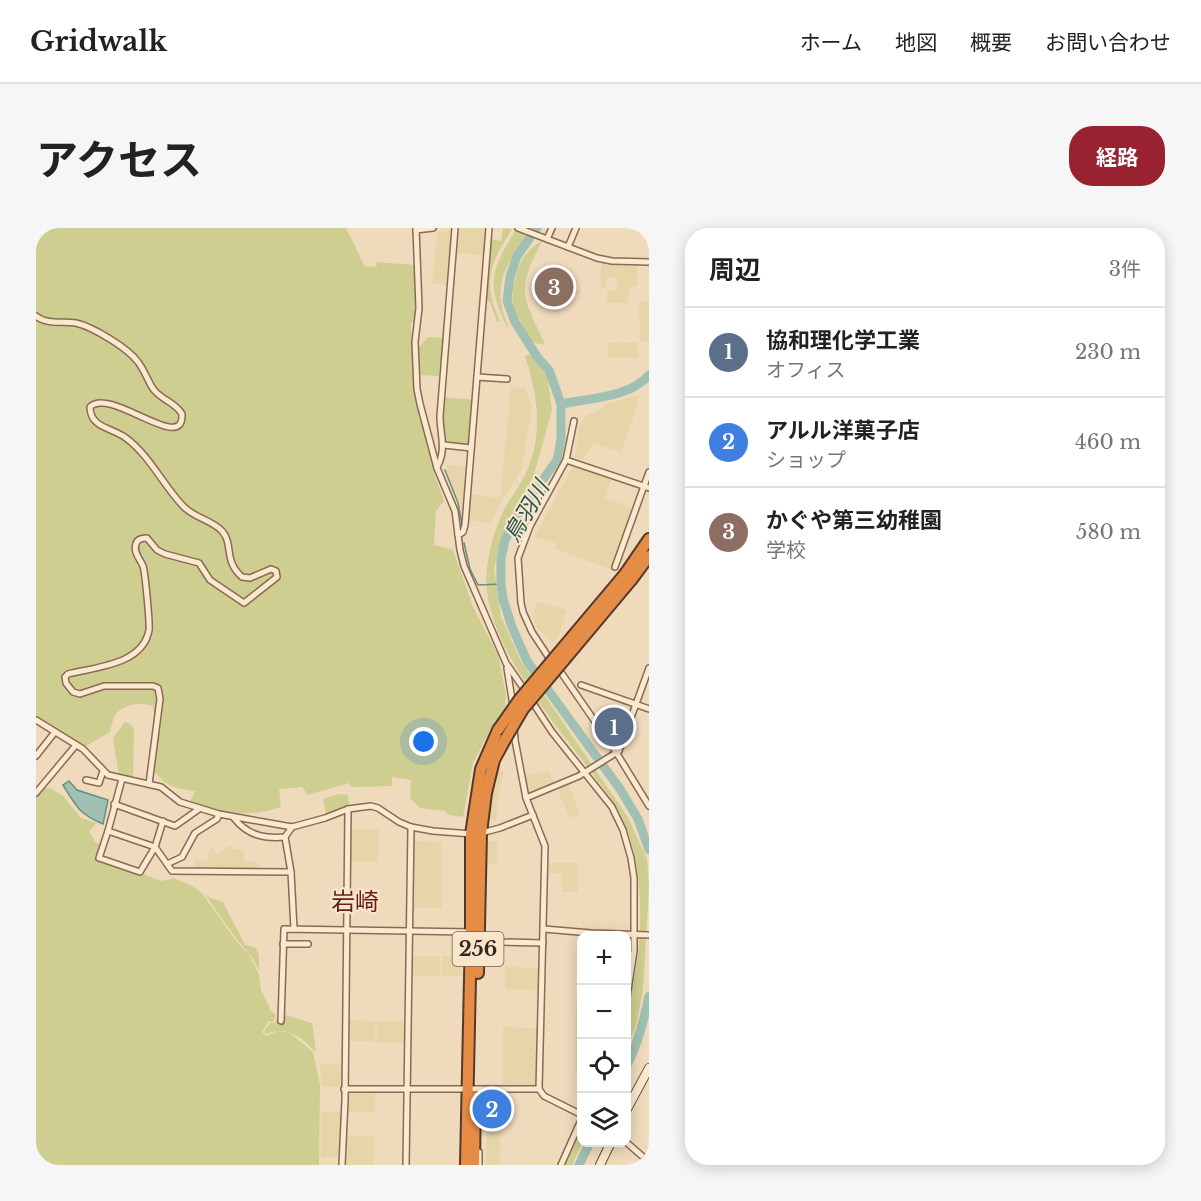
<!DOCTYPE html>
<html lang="ja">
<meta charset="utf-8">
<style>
body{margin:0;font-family:"Libre Baskerville","Noto Sans JP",serif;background:#f6f6f6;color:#222}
.controls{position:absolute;right:18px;bottom:18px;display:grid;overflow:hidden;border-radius:12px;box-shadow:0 3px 15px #0003}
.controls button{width:54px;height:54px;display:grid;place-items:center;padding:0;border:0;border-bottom:2px solid #e0e0e0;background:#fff;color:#222;font:30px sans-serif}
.you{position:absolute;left:388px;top:514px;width:21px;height:21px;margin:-15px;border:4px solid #fff;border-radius:50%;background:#1a73e8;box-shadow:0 0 0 9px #1a73e833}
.badge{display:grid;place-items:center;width:39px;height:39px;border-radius:50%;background:#992231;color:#fff;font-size:20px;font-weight:700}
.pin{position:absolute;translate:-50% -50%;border:3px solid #fff;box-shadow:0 2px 6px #0006}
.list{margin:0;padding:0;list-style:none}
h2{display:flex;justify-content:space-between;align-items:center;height:78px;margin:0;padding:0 24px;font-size:26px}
h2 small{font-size:20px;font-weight:400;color:#767676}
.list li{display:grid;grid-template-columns:39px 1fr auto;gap:18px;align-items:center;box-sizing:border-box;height:90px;padding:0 24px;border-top:2px solid #e0e0e0}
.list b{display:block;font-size:22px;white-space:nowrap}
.list p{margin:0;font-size:20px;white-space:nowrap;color:#767676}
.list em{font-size:20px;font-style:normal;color:#767676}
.icon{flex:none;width:33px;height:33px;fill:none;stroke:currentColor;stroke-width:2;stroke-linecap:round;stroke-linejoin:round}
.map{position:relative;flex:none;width:613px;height:937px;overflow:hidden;border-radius:24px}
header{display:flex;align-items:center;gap:36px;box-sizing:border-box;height:84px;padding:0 30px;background:#fff;border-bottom:2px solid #e0e0e0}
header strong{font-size:28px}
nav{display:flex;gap:33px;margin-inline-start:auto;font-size:21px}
.intro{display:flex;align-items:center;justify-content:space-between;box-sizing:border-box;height:144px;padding:0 36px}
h1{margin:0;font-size:42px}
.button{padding:15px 27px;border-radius:24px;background:#992231;color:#fff;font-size:21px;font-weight:700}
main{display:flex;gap:36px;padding:0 36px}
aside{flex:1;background:#fff;border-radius:24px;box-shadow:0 3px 15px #0003}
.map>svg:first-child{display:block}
</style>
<header>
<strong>Gridwalk</strong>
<nav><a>ホーム</a><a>地図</a><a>概要</a><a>お問い合わせ</a></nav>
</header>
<div class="intro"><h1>アクセス</h1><a class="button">経路</a></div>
<main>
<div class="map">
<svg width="613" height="937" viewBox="0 0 613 937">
<rect width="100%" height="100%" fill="#f0dabc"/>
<!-- farmland -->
<g fill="#e6d5a9">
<polygon points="421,0 451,0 448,27 415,25 412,57 396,55 401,5"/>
<polygon points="565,34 601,39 601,58 593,59 592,75 571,75 571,63 581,63 581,50 570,50 570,59 565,59"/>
<polygon points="605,73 613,73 613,113 604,114 603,76"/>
<polygon points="601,114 602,130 572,130 572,115"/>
<polygon points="475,159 489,160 496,179 486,241 467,271 455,295 432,292 435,266 464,270"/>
<polygon points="602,167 600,182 585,224 558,215 546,232 539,231 543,198 551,187 566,181 568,177"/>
<polygon points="539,235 576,249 569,270 597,280 577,342 519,321 520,315 498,309"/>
<polygon points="410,237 432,239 428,294 426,294 425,277 416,261"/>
<polygon points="501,373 531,382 522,409 517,414 500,399 497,385"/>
<polygon points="461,542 468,543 462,568 460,594 451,588 456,556"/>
<polygon points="513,543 518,554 494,565 491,564 486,548"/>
<polygon points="532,555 544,586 533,590 521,560"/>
<polygon points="315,601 343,601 342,634 314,634"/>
<polygon points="377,613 406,614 406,680 376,680"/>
<polygon points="461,613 461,637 449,636 448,617 450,614"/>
<polygon points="174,618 177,619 180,626 188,623 192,618 196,618 196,621 207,622 209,634 221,633 222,643 159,642 159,632 171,633"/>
<polygon points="513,635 542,635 542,664 526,664 526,645 513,645"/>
<rect x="375" y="728" width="29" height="20"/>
<rect x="406" y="728" width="20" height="20"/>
<polygon points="469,739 504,740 504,762 469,761"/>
<polygon points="540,775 545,776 545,842 539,842"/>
<polygon points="310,792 339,793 339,814 310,813"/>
<rect x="341" y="793" width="29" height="22"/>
<polygon points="467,799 502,800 501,859 467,858"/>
<polygon points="284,836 307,837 306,856 303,859 286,859"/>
<polygon points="339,862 339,884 311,884 311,863"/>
<polygon points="285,884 307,884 306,929 285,929"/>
<polygon points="451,890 465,890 464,937 450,937"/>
<polygon points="308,907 338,908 338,937 307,937"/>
</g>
<!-- green -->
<g fill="#cece90">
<path d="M0,0h310l19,39 12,-1 -1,-4 39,3 1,53 -5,6v8l4,16v51l21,79 8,23 -8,10 -2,34 19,5 20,57 25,48 8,40 -1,12 -14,21 -18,35 -10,54 -14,-2 -4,-4 -25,-3 -10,-10 1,-18 -19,-3v9l-41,1 -2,-4 -41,12 -6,-8 -23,2 2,18c-36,12 -56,5 -91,-5l5,-11c-20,-3 -27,-3 -41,-20l2,-34 -3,-31c-11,-4 -29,-2 -37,8 -3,5 -5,12 -6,18l-24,14 -50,-31z"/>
<path d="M467,0l9,1c-22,35 -30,53 -12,92l-3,1 -7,-20 -5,-1 5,-62 11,2z"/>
<path d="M479,3l12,4c-22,32 -36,52 -19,90l-1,2c-21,-43 -16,-57 8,-96z"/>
<path d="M506,13c-26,50 -20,54 3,103 -14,1 -17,-7 -22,-18 -3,-7 -9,-14 -10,-21 -1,-4 0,-10 0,-14 3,-22 9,-39 29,-50z"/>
<polygon points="392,109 407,110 403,148 383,147 383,119"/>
<path d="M496,126l15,22 5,34 -18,65 -24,44 -12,31 -4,19 7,48 20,44 106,155 20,43 2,28 -6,103 -6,32 -10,25c0,-12 -1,-24 0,-36 0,-12 6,-24 8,-36 8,-43 8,-108 -9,-148 -7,-20 -22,-37 -34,-54 -37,-50 -99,-120 -105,-183 -3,-28 7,-60 19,-84 6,-10 14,-20 19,-31 19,-40 13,-79 0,-119z"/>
<polygon points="408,169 437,172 433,220 411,219 407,194"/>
<polygon points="89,494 95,496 98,502 97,551 83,548 77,510"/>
<polygon points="14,560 27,568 45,590 61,595 53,603 59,614 66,617 62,630 126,653 138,650 156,658 166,665 197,709 213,727 223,746 225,762 235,783 240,787 238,794 233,793 226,804 230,808 242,803 254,805 277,824 284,857 283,937 0,937 0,561"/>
<polygon points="302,566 312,567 313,578 290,585 287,571"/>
<polygon points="169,666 174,670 187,674 209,717 219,719 223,727 223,742 215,728 198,708"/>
<path d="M243,785l33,10 4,29c-16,-15 -27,-27 -50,-18l-2,-2 6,-9h5z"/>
<polygon points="545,900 546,915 536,937 528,937"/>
</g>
<!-- water -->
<path fill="#a0c0b3" stroke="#678e80" stroke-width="1.5" d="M33,553l8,9 31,10 -5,24c-24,-10 -27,-18 -40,-39z"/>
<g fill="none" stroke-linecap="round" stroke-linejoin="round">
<!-- stream -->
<g stroke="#678e80" stroke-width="1.5">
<polyline points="409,242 422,275 426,296"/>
<polyline points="428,315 434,341 442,357 465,356"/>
</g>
<!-- river -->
<g stroke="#a0c0b3" stroke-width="9">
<polyline points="501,0 481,28 474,49 471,73 479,94 502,130 513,142 525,176 525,211 521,232 483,285 469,312 465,331 465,356 467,371 476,399 491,433 584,561 602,591 613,622"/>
<path d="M525,176c29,-6 68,-6 88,-29"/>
<path d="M590,839c12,-22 18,-46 23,-71"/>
<polyline points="543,937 554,914"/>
</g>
<defs>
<g id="street">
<polyline points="380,0 383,80 379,114 381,161 384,176 401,240 419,283 424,322 428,338 470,435 490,464"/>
<polyline points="482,0 561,30 576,33 613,34"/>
<polyline points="380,2 397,0"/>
<polyline points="511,11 516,0"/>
<polyline points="532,19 540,0"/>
<path d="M0,88c11,9 27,5 40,7 17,4 52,25 62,39 7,9 10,20 16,28 8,10 22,13 28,24 2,41 -72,-28 -92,-7 0,21 23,21 36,31 24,18 37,47 57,68 11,12 29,14 39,25 12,14 1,29 20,46l8,1 21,-9 5,2 1,6 -33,26 -34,-23 -11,-17 -34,-9 -8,-4 -10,-12c-5,0 -10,1 -11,6 -3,8 4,15 7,22 2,5 7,58 6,64 -6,35 -54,37 -81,44l-3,3 1,6 7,9 7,2 24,-8h49l5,2 2,11 -11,85"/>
<polyline points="441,149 471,151"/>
<polyline points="408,217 435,220"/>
<polyline points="530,232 613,260"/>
<path d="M401,239c10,-17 3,-33 3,-51l15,-188"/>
<polyline points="422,307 427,304 429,297 453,0"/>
<polyline points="579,339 613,244"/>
<polyline points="515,433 496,404 487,384 485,375 482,330 494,298 530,232 538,193"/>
<polyline points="471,440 477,478"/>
<polyline points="522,440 580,524 613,578"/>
<polyline points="545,457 613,481"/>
<polyline points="495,472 516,504 576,579 587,602 595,630 598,650 598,723 590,775"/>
<polyline points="0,492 47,521 72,547 125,559 144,574 183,586 256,599 289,590 312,581 335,578 342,580 363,594 375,599 397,603 436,606"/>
<polyline points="478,499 479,512 490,570 509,618 503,861 508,868 546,887"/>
<polyline points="0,528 19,504"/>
<polyline points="86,551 72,603 119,619 136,643 255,644 258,701"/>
<polyline points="50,552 63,555 67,543"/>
<polyline points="0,565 40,517"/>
<polyline points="490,570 543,548 583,523 613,440"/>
<polyline points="78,576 139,598 163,581"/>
<path d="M198,590c13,17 30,21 51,19l7,-10"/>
<polyline points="72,603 63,630 104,644 119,619 127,593"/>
<polyline points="445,605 464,600 497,587"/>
<polyline points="249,609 255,644"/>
<polyline points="131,636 146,629 159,605 181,591 183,586"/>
<polyline points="508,701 555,705 613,707"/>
<polyline points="443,705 467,714 507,715"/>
<polyline points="247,716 272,716"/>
<polyline points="245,793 248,701 435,704"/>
<polyline points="308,861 503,861"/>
<polyline points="590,914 613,934"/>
<polyline points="443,924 443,937"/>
<polyline points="306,937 309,872 312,581"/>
<polyline points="370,937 375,599"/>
<polyline points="525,937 546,890"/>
</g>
<g id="secondary">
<polyline points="590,883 613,840"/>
<polyline points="564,937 575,914"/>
</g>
<g id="highway">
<polyline points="589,346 613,311"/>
<polyline points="596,351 613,328"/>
<polyline points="442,745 445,605 450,565 458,532 470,510"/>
<polyline points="430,937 435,704 435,606 445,541 462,502"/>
<polyline points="438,937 439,869"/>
</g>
</defs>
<!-- street casing -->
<use href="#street" stroke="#886a55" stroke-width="8"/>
<!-- secondary casing -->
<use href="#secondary" stroke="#694b38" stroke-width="10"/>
<!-- highway casing -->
<use href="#highway" stroke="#55392a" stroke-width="14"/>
<!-- street -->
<use href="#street" stroke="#fae8cf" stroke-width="5"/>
<!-- secondary -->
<use href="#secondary" stroke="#fae8cf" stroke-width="8"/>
<!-- highway -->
<use href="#highway" stroke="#e58d46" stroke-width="10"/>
<defs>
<g id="highway-bridge">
<polyline points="462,502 483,472 589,346"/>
<polyline points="470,510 487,481 596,351"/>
</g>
</defs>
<!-- highway-bridge casing -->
<use href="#highway-bridge" stroke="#55392a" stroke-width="14" stroke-linecap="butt"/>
<!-- highway-bridge -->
<use href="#highway-bridge" stroke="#e58d46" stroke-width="10"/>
</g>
<g text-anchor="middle" stroke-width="4.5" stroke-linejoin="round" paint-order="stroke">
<!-- shield labels -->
<rect fill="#f7e5cc" stroke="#705f4f" stroke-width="1.5" x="416.5" y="704" width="51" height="34" rx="4.5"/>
<g font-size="20" font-weight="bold" fill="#36251a">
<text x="442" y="728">256</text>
</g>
<!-- water labels -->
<g font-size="22" font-style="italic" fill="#29574e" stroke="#f7e5cc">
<text transform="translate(490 283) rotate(-60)" y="8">鳥羽川</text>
</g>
<!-- quarter labels -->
<g font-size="24" fill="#651f18" stroke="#f7e5cc">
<text x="319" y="682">岩崎</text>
</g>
</g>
</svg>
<div class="controls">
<button>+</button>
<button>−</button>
<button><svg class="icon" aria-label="locate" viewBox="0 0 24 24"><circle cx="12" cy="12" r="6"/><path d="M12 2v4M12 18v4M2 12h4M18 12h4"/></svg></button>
<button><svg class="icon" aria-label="layers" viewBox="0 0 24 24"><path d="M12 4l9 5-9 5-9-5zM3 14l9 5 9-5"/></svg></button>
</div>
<div class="you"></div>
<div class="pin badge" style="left:578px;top:499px;background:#5c6f8a">1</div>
<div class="pin badge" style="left:456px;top:881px;background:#3f7fe0">2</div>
<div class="pin badge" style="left:518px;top:59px;background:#8d6e63">3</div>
</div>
<aside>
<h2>周辺<small>3件</small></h2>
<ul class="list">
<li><span class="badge" style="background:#5c6f8a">1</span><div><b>協和理化学工業</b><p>オフィス</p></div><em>230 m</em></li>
<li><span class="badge" style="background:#3f7fe0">2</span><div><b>アルル洋菓子店</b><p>ショップ</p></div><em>460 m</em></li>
<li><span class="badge" style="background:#8d6e63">3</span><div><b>かぐや第三幼稚園</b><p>学校</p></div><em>580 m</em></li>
</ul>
</aside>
</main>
